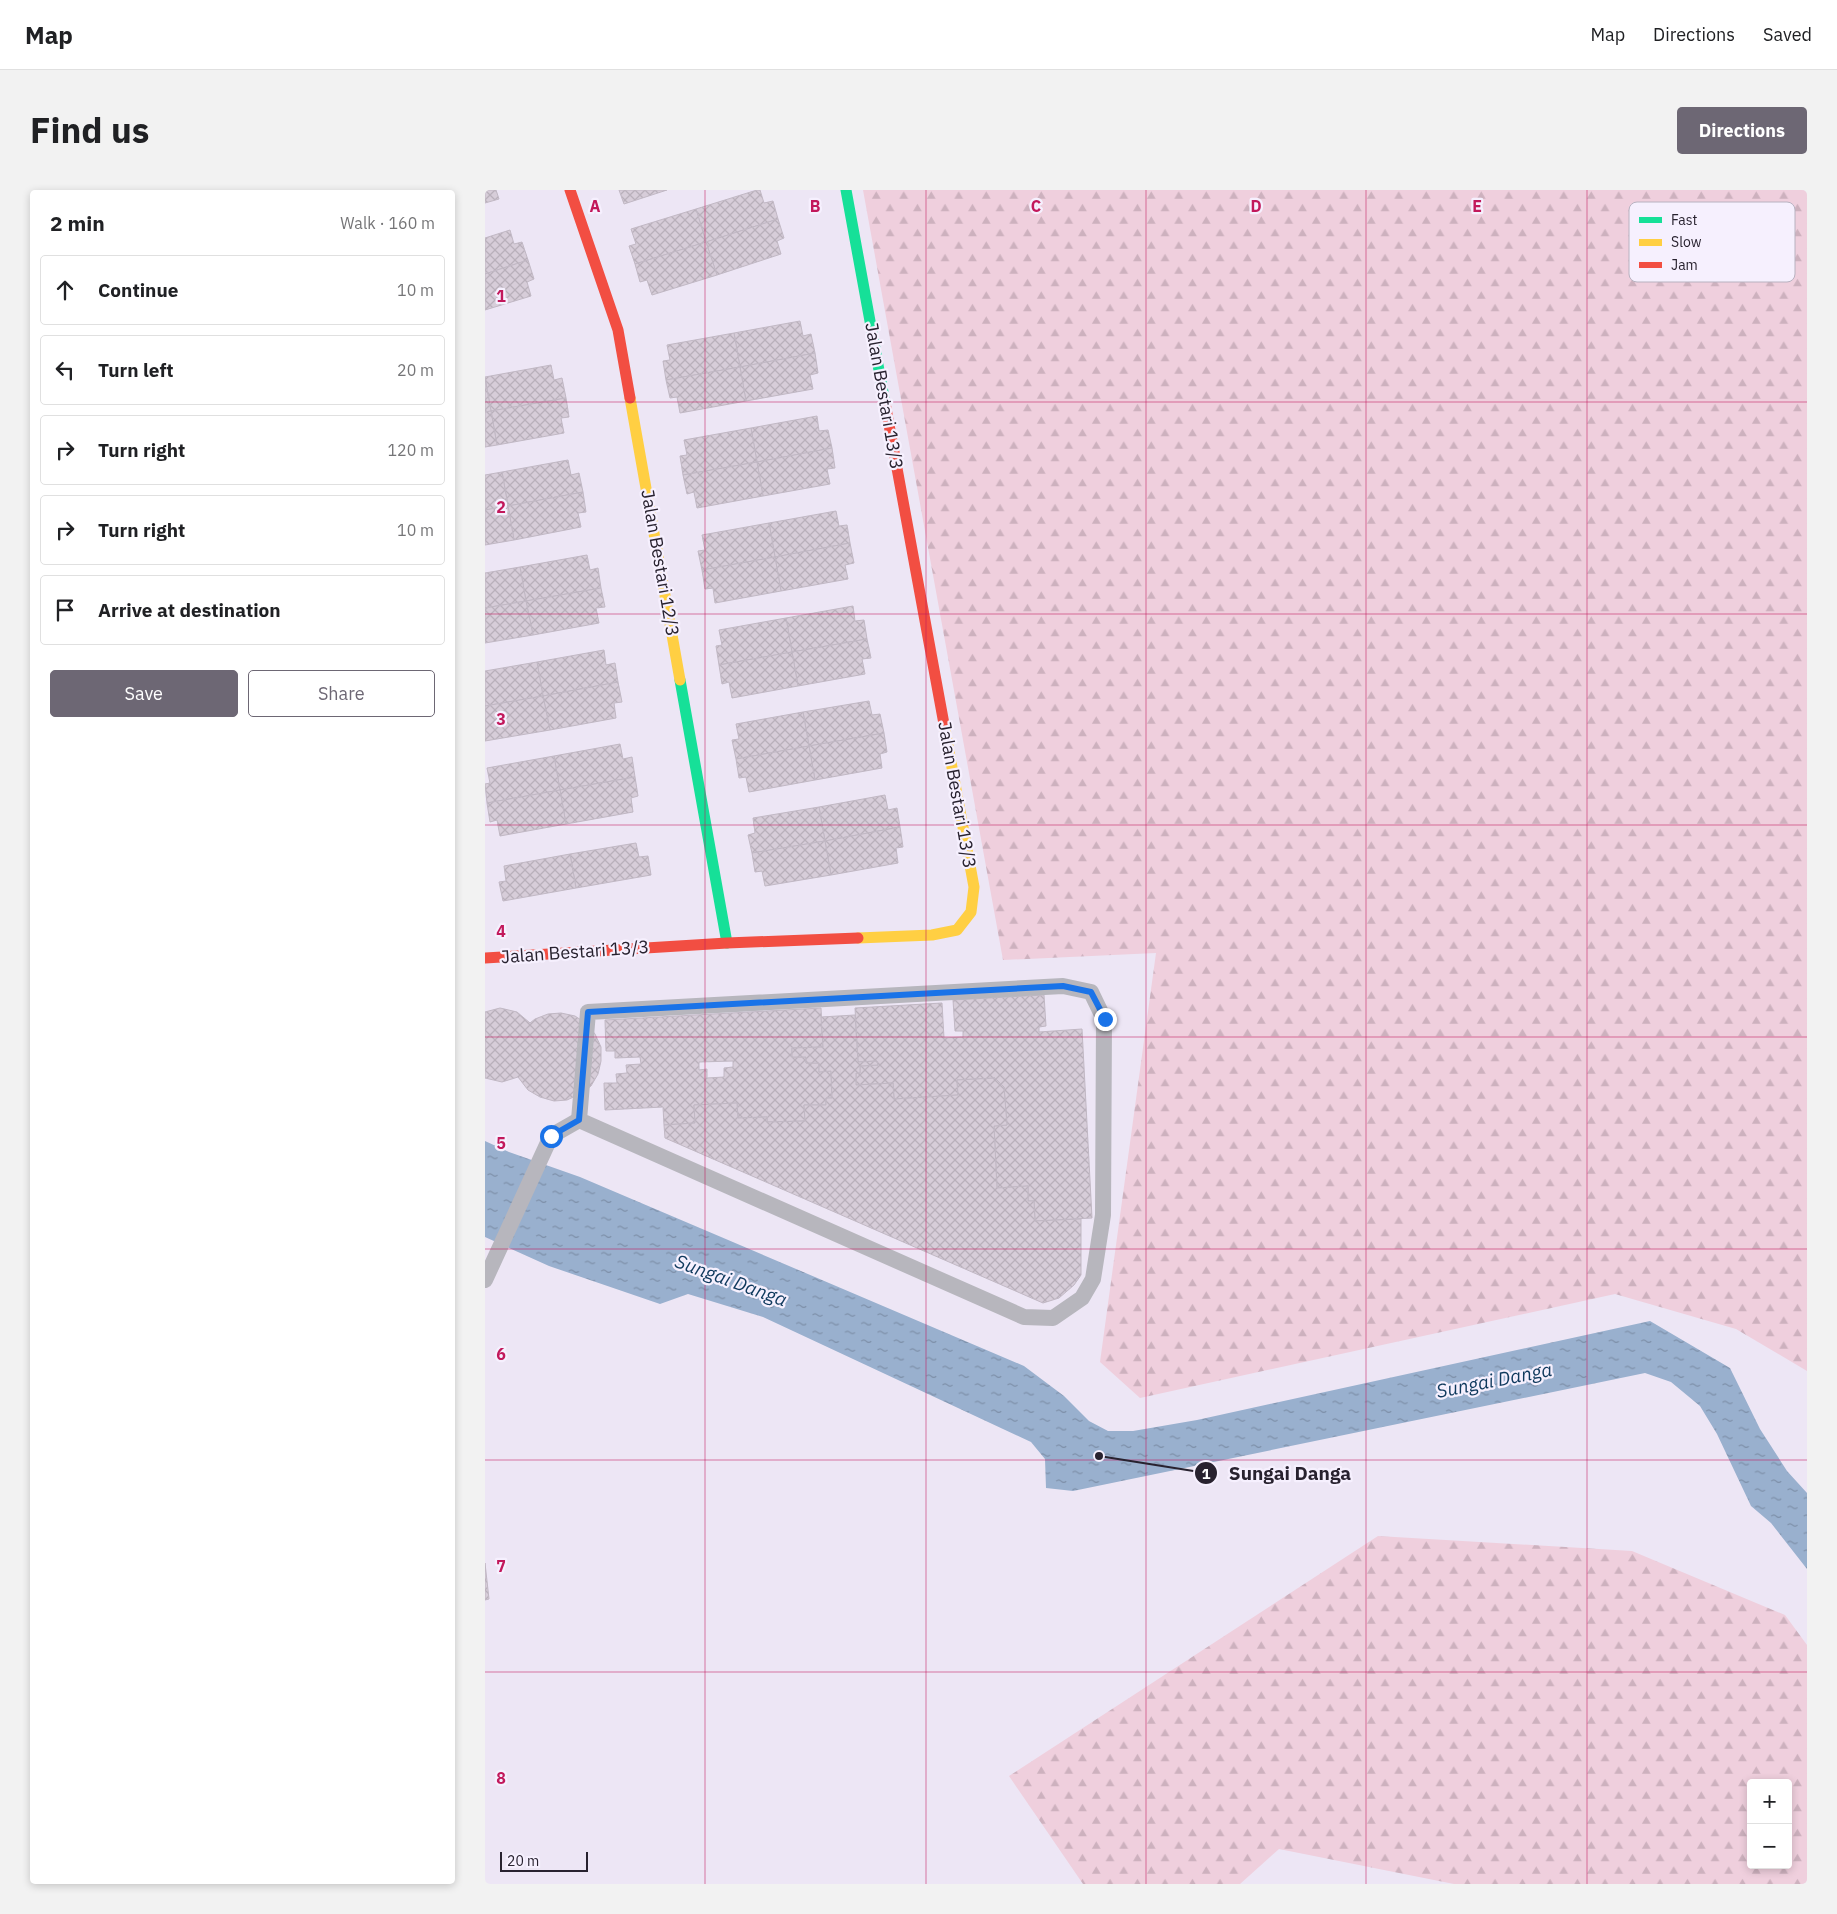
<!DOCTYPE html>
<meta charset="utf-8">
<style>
body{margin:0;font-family:"IBM Plex Sans",sans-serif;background:#f2f2f2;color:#202124}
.controls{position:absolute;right:15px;bottom:15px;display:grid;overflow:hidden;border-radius:5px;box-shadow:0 2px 8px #0003}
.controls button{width:45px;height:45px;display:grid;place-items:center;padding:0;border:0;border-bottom:1px solid #e0e0e0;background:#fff;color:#202124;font:25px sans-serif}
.scale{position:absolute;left:15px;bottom:12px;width:88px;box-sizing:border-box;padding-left:5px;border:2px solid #28222f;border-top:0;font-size:14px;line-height:18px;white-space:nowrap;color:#28222f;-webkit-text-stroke:4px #f6f0fe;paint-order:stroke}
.stop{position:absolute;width:15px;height:15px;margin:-11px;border:4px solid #1a73e8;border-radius:50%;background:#fff}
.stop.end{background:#1a73e8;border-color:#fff;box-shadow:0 1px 5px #0008}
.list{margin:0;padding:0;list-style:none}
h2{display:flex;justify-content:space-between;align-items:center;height:65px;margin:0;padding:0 20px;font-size:21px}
h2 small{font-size:16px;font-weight:400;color:#757577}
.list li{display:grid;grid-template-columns:32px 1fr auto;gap:15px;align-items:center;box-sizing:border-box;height:70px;margin:0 10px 10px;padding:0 10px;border:1px solid #e0e0e0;border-radius:5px}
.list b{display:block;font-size:19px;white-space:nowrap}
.list em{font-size:16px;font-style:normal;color:#757577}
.actions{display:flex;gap:10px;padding:15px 20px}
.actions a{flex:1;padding:11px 0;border:1px solid #6d6774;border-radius:5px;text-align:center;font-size:18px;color:#6d6774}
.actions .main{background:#6d6774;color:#fff}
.icon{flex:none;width:28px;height:28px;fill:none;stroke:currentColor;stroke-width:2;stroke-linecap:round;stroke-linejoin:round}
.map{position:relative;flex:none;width:1322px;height:1694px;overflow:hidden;border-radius:5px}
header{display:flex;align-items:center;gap:30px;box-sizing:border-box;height:70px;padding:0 25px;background:#fff;border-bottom:1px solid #e0e0e0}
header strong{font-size:24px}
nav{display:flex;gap:28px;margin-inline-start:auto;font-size:18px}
.intro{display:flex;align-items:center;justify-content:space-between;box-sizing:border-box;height:120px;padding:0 30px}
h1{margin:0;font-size:35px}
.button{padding:12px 22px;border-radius:5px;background:#6d6774;color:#fff;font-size:18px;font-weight:700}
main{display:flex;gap:30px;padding:0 30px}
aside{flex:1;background:#fff;border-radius:5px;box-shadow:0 2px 8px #0003}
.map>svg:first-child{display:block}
</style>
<header>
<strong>Map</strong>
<nav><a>Map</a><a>Directions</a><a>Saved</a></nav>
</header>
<div class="intro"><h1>Find us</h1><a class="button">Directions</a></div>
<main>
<aside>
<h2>2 min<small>Walk · 160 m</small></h2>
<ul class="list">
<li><svg class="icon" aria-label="ahead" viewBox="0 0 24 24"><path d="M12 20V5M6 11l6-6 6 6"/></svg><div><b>Continue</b></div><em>10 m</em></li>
<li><svg class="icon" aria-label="left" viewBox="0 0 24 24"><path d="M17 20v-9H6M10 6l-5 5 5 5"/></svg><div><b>Turn left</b></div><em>20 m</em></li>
<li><svg class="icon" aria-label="right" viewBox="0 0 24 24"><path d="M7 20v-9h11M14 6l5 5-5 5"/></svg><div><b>Turn right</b></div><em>120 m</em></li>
<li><svg class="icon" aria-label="right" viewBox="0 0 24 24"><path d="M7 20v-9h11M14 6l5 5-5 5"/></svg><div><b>Turn right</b></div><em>10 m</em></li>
<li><svg class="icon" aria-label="arrive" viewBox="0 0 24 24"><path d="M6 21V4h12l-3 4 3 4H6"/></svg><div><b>Arrive at destination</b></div></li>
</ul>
<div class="actions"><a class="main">Save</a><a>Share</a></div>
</aside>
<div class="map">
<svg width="1322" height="1694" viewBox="0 0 1322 1694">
<defs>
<pattern id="forest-firs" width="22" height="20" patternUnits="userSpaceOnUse" patternTransform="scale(1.25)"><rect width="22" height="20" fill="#efcfdd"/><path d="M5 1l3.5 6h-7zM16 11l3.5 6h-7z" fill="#cdb1be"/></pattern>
<pattern id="water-ripples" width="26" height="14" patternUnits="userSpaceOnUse" patternTransform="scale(1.25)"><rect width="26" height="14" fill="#99b0ce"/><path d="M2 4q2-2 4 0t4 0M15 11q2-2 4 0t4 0" fill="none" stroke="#7d8fa8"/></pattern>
<pattern id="building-cross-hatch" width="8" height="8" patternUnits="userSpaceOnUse" patternTransform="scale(1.25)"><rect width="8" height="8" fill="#d7cdd9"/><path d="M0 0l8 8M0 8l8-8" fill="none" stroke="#b9b0bb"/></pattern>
</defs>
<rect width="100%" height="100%" fill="#ede6f5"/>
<!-- forest -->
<g fill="url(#forest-firs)" fill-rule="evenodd">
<polygon points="378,0 1322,0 1322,1181 1251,1139 1130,1104 655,1208 615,1172 671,763 518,770"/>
<path d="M893,1346l254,15 153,64 22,30v239h-353l-175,-35 -39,35h-157l-74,-108zM1266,1593h37v82h-37z"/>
</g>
<!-- water -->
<polygon fill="url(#water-ripples)" points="0,951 24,962 95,987 539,1176 579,1206 604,1231 623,1241 648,1241 712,1230 1165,1131 1245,1178 1275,1239 1302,1281 1322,1303 1322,1379 1286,1333 1266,1316 1232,1244 1215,1216 1186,1192 1160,1183 588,1301 561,1298 560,1269 546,1252 278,1127 203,1104 175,1114 64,1076 0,1047"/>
<!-- building -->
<g fill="url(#building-cross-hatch)" stroke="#c1b8c4" fill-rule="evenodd">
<polygon points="0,0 11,0 14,9 0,13"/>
<polygon points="134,0 182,0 139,14"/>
<polygon points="272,0 275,0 279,13 288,11 293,29 221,52 211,19"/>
<polygon points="211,19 221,52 150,74 144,56 151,54 146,39"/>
<polygon points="293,29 299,48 292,51 296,64 232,85 221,52"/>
<polygon points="25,40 29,54 37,52 43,70 0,84 0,48"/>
<polygon points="221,52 232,85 167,105 162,90 155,92 150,74"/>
<polygon points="43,70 49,89 42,92 46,106 0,120 0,84"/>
<polygon points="315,131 318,146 326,144 330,163 255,177 249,143"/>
<polygon points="249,143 255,177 181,190 178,171 185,170 182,155"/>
<polygon points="330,163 333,183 325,185 328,199 261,211 255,177"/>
<polygon points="66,175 69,190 77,188 81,208 6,221 0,187"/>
<polygon points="255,177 261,211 195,223 192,207 185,208 181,190"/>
<polygon points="0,188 6,221 0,222"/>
<polygon points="81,208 84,227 76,228 79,243 12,255 6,221"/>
<polygon points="6,221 12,255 0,257 0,222"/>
<polygon points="332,226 334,241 343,240 347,258 272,272 266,238"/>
<polygon points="266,238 272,272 198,285 195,266 202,265 199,250"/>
<polygon points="347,258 350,278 342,279 345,294 278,306 272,272"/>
<polygon points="83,270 86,285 94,283 98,302 23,316 17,282"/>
<polygon points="272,272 278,306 212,318 209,302 202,304 198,285"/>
<polygon points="17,282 23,316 0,320 0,285"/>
<polygon points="98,302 101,322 93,323 96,337 29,350 23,316"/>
<polygon points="23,316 29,350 0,355 0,320"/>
<polygon points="351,321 354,336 362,335 365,353 290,367 284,333"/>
<polygon points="284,333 290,367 217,380 213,361 220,360 217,345"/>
<polygon points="365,353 369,373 360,375 363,389 296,401 290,367"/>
<polygon points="102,365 105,380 113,378 116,398 41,411 35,377"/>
<polygon points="290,367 296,401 230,413 228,398 220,399 217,380"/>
<polygon points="35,377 41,411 0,418 0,383"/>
<polygon points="116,398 120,417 111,418 114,433 48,445 41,411"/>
<polygon points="41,411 48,445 0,453 0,418"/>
<polygon points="368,416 370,431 379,430 382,449 307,462 301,428"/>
<polygon points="301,428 307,462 234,475 231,456 237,455 234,440"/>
<polygon points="382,449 386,468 377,469 380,484 313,496 307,462"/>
<polygon points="119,460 121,475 130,473 133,492 58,506 52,472"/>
<polygon points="307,462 313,496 247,508 244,492 237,494 234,475"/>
<polygon points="52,472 58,506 0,516 0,481"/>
<polygon points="133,492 137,512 129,513 131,528 65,540 58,506"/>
<polygon points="58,506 65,540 0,551 0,516"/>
<polygon points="384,511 387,525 395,524 399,543 324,556 318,522"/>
<polygon points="318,522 324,556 251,569 247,550 254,549 251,534"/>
<polygon points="399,543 402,562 395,564 397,578 330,590 324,556"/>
<polygon points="135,554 138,569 147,567 150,587 75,600 69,566"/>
<polygon points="324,556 330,590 264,602 261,587 254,588 251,569"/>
<polygon points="69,566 75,600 2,613 0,594 5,593 2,578"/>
<polygon points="150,587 153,606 146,608 148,622 81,634 75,600"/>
<polygon points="75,600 81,634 15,646 12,630 5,632 2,613"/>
<polygon points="400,605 403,620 412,618 415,637 340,651 334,617"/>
<polygon points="334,617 340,651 267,663 263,645 270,643 268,628"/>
<polygon points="415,637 418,657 411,658 413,673 346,685 340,651"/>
<polygon points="340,651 346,685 280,696 277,681 270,682 267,663"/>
<polygon points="151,653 154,667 163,666 166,685 91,698 85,664"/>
<polygon points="85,664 91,698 18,711 14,692 21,691 19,676"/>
<polygon points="559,805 561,836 554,837 554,842 597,839 607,1028 550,1031 549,1011 543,1011 543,996 512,998 509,936 522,935 519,897 510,888 472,890 473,905 409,909 408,893 371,895 371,883 375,883 375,876 393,875 392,871 373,872 370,818 457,813 459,848 478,847 478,841 470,841 468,810"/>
<polygon points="15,818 32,822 45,833 50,829 63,824 76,823 90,826 102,834 110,844 116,857 116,871 113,884 106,896 95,904 82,910 69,911 55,907 43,900 33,887 17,892 0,888 0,822"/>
<path d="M336,818l2,39 -31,1v9h14v6h13v9l12,-1 1,27h-6v7h-22l1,16 -38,1v-5l-29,1 -1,-15 -43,2 1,18 -31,2 -1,-18 -58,3 -1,-27h13l-1,-9 11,-1 -1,-8 15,-1 -1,-7 -25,1v-7h-9l-1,-31zM248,871v6l-9,1v9l-17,1v-9l-8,1v-8z"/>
<polygon points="370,825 373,872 392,871 393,875 375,876 375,883 371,883 371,895 408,893 409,909 473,905 472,890 510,888 519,897 522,935 509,936 512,998 543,996 543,1011 549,1011 550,1031 596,1029 596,1085 589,1095 574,1108 558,1113 180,948 179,935 210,933 209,915 252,913 253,928 282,927 282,932 320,931 319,915 341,915 341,908 347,908 346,881 334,882 334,873 321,873 321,867 307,867 307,858 338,857 336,827"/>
<polygon points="0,1373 4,1409 0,1410"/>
</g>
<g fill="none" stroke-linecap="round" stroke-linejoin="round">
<!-- lane -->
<g stroke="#b7b6bd" stroke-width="16">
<polygon points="578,796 606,802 619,829 618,1025 608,1089 597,1108 568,1128 539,1127 94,930 103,822"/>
<polyline points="0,1090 66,946 94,930"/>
</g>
<!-- fast -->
<g stroke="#16e098" stroke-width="11">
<polyline points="361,0 400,213"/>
<polyline points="195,490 242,753"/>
</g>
<!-- slow -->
<g stroke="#ffcf43" stroke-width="11">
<polyline points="145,208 195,490"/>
<polyline points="373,748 447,745 472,740 486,722 489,697 459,534"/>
</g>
<!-- jam -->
<g stroke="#f24e42" stroke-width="11">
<polyline points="85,0 133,140 145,208"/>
<polyline points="400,213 459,534"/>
<polyline points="0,768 242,753 373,748"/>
</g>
</g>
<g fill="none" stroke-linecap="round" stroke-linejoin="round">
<!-- route -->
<polyline stroke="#1a73e8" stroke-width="6" points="66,946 94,930 103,822 578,796 606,802 620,829"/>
</g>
<!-- grid -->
<path fill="none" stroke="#c2185b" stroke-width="1" stroke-opacity="0.55" d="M220,0v1694M441,0v1694M661,0v1694M881,0v1694M1102,0v1694M0,212h1322M0,424h1322M0,635h1322M0,847h1322M0,1059h1322M0,1270h1322M0,1482h1322"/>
<g text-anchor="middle" stroke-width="4.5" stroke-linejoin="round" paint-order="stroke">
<!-- street labels -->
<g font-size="18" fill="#28222f" stroke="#f6f0fe">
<text transform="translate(399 206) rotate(80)" y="6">Jalan Bestari 13/3</text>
<text transform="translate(175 373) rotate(80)" y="6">Jalan Bestari 12/3</text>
<text transform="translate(472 605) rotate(80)" y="6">Jalan Bestari 13/3</text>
<text transform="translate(90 762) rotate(-4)" y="6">Jalan Bestari 13/3</text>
</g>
<!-- water labels -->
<g font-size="19" font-style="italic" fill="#0f395d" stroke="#f6f0fe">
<text transform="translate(246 1090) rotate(20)" y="7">Sungai Danga</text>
<text transform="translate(1009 1190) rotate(-11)" y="7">Sungai Danga</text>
</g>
</g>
<!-- legend -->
<rect x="1144" y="12" width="166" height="80" rx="8" fill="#f6f0fe" stroke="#b8b2c0" stroke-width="1"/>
<rect x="1154" y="27" width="23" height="6" fill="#16e098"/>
<rect x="1154" y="49" width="23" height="7" fill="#ffcf43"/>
<rect x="1154" y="72" width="23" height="6" fill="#f24e42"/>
<g font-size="14" fill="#28222f">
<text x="1186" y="35">Fast</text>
<text x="1186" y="57">Slow</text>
<text x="1186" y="80">Jam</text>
</g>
<g font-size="16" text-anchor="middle" font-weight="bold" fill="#c2185b" stroke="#f6f0fe" stroke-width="4.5" stroke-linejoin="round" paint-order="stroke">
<text x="110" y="22">A</text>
<text x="330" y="22">B</text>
<text x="551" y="22">C</text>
<text x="771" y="22">D</text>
<text x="992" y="22">E</text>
<text x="16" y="112">1</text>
<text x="16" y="323">2</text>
<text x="16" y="535">3</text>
<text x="16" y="747">4</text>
<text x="16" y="959">5</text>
<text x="16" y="1170">6</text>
<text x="16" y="1382">7</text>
<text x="16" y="1594">8</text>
</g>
<!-- callouts -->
<path fill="none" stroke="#28222f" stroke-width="2" d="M614 1266L721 1283"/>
<g fill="#28222f" stroke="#f6f0fe" stroke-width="2">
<circle cx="614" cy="1266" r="5"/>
<circle cx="721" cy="1283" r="12"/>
</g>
<g font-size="15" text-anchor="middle" font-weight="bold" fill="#fff">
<text x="721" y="1289">1</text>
</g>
<g font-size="19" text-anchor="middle" font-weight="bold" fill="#28222f" stroke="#f6f0fe" stroke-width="4.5" stroke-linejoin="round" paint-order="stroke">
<text x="805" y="1290">Sungai Danga</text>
</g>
</svg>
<div class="controls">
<button>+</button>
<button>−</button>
</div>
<div class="scale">20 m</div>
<div class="stop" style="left:66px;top:946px"></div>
<div class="stop end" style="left:620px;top:829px"></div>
</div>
</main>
